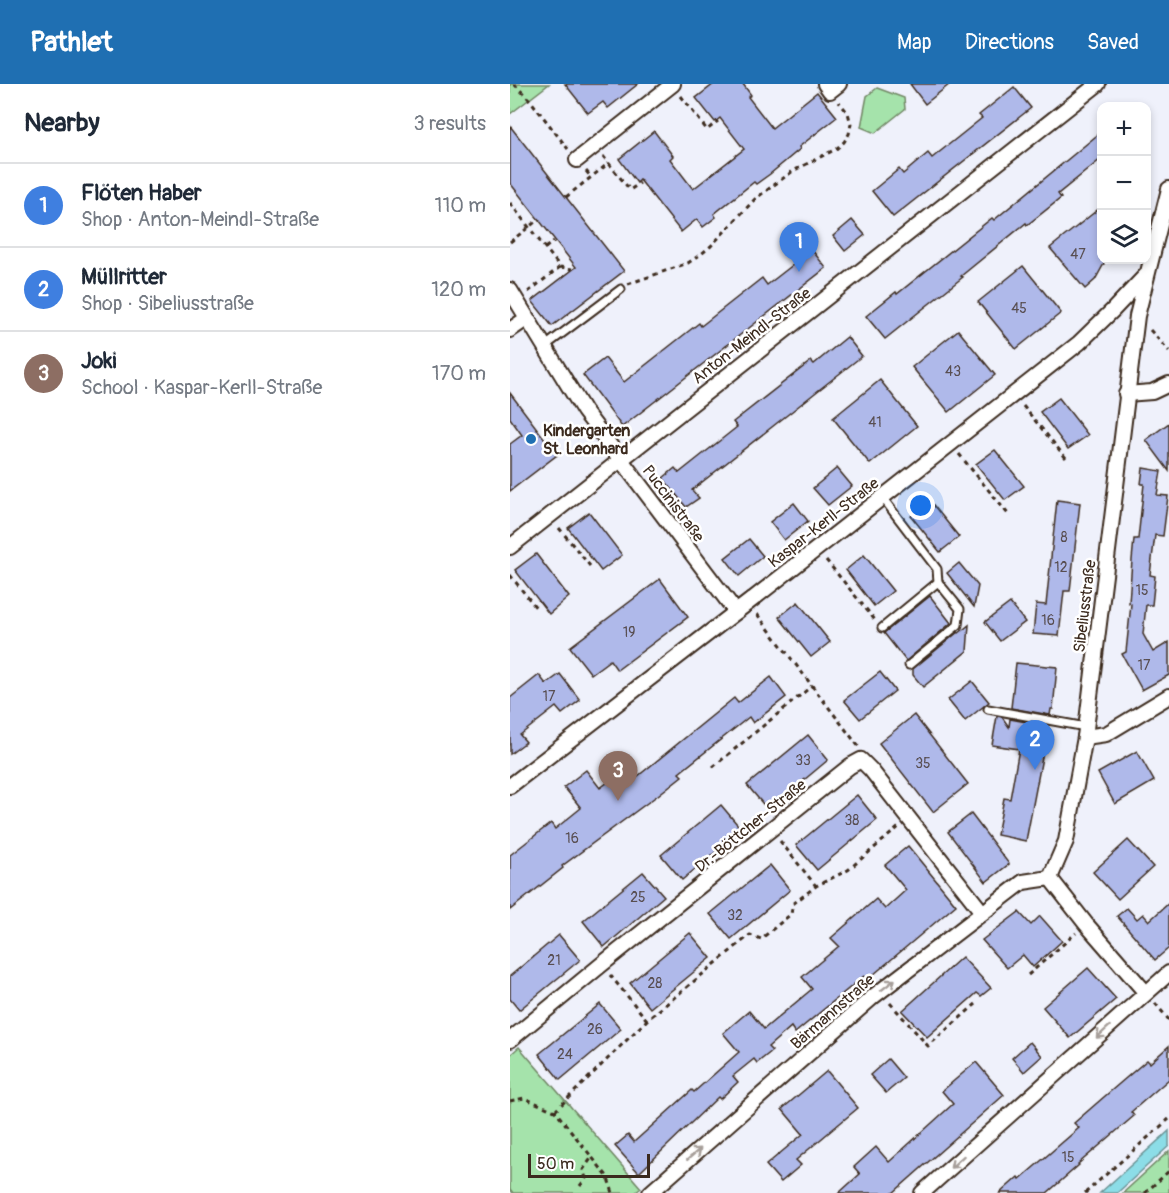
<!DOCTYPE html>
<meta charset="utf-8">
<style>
body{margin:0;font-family:Pangolin,sans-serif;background:#f6f6f7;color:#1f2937}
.controls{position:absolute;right:18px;top:18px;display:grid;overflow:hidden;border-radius:12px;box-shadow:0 3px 9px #0003}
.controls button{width:54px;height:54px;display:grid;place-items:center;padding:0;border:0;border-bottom:2px solid #e0e1e3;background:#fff;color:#1f2937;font:30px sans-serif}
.scale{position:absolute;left:18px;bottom:15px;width:122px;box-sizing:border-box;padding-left:6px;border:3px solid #3b2a1e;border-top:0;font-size:16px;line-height:21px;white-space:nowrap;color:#3b2a1e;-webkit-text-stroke:4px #fff;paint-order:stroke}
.you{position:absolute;left:411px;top:422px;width:21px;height:21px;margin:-15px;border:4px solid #fff;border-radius:50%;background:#1a73e8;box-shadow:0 0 0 9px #1a73e833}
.badge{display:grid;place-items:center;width:39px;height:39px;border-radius:50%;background:#1f6fb2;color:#fff;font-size:20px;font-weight:700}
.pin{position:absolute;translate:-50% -50px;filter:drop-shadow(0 2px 3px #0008)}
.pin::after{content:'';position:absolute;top:32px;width:21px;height:18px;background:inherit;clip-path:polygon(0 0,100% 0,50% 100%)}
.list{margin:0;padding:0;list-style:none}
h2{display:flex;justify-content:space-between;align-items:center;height:78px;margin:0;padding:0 24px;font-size:26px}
h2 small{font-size:20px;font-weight:400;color:#747a83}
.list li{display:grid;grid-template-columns:39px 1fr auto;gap:18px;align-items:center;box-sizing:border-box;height:84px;padding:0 24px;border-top:2px solid #e0e1e3}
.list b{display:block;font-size:22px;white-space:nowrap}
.list p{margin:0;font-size:20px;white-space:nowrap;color:#747a83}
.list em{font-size:20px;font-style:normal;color:#747a83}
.icon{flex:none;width:33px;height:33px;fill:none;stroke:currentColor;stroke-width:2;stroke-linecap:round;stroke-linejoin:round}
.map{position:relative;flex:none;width:659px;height:1109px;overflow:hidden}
header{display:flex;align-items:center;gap:36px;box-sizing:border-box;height:84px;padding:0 30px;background:#1f6fb2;color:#fff}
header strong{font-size:28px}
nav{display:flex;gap:33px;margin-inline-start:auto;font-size:21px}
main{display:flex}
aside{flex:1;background:#fff}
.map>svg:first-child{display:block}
</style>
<header>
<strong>Pathlet</strong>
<nav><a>Map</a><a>Directions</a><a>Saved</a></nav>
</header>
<main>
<aside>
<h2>Nearby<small>3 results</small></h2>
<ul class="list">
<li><span class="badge" style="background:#3f7fe0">1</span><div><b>Flöten Haber</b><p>Shop · Anton-Meindl-Straße</p></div><em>110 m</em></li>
<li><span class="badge" style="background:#3f7fe0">2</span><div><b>Müllritter</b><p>Shop · Sibeliusstraße</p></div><em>120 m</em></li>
<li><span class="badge" style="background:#8d6e63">3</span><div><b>Joki</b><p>School · Kaspar-Kerll-Straße</p></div><em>170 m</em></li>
</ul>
</aside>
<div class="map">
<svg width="659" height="1109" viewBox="0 0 659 1109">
<rect width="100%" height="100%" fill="#eff1fb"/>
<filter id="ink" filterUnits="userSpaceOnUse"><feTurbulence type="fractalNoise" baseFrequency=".0167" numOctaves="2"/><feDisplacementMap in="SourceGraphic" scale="12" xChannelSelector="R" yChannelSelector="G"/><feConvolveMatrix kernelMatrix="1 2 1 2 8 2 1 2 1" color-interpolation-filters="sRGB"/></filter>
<g filter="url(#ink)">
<!-- green -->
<g fill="#a5e3ab" stroke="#708664" stroke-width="1.5">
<polygon points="0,0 39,0 0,30"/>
<polygon points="367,4 394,14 395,25 365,49 351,43 357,12"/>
<polygon points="9,963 131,1104 125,1109 3,1109 0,1105 0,971"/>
<polygon points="659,1067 659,1109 613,1109"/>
</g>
<!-- water -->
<polygon fill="#8cdde7" stroke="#6c9597" stroke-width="1.5" points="659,1047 659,1062 607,1109 590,1109"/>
<!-- building -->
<g fill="#afb9ea" stroke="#3b2a1e" stroke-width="1.5">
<polygon points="55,0 128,0 98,24 93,18 78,29"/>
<polygon points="204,0 233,0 241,11 238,13 262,44 307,8 327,33 289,63 290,65 260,90 246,100 244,98 204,130 206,133 193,143 187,135 171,148 130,96 127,99 109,75 144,47 163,72 160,75 183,105 234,65 210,34 205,38 186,14"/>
<polygon points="400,0 440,0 415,20"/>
<polygon points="504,3 521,24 383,133 362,107 389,85 393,90 418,69 422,74 472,34 469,31"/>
<polygon points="0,42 114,187 42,242 22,217 66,183 0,99"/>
<polygon points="591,48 591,75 548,110 551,114 517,141 516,139 451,192 453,193 375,255 356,232 386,208 387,210 482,134 484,136"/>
<polygon points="591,123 591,176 596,176 585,196 575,205 540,164"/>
<polygon points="342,136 355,151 335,167 323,152"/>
<polygon points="302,166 316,184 112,343 73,291 95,274 114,298 189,239 191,242 252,194 257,201"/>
<polygon points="513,182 551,229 506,265 468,218"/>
<polygon points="448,246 485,291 439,328 402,283"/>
<polygon points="337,253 352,272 182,406 189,414 176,423 153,394 165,384 169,389 227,343 223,338 301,277 304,280"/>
<polygon points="370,296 407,342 360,380 323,334"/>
<polygon points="0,309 47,371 0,407 0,360 12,351 0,334"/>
<polygon points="549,314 578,351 558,365 530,328"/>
<polygon points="659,339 659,387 636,356"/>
<polygon points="485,366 514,402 495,416 466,380"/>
<polygon points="327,384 342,402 318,421 303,404"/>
<polygon points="633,384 651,387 647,411 658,412 653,452 645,451 640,491 645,492 642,521 636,521 633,550 643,568 659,558 659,591 632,606 612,570 616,568 621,520 619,519 622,476 624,455 628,455 634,400 631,400"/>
<polygon points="547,416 570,419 560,507 554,507 549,552 523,550 526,520 536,521"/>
<polygon points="420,417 449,453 430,468 401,432"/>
<polygon points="284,419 298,437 274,456 260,438"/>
<polygon points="79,428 112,471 91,487 58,444"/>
<polygon points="239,455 253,472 229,492 215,474"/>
<polygon points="26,470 59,513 39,530 5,486"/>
<polygon points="354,471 383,507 364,522 336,486"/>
<polygon points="449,479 468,502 464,523 437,489"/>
<polygon points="150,495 178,533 107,586 100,576 81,590 60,563"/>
<polygon points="420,512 441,539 396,577 374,549"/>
<polygon points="288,518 320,558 301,573 269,533"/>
<polygon points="500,519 515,538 490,557 475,538"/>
<polygon points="459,541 457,567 413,603 403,591 403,585 448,548 449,549"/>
<polygon points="506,579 547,583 543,625 541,625 540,631 501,624"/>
<polygon points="370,588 385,607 350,635 334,616"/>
<polygon points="50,590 70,616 52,630 46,623 10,651 16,658 0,670 0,614 29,591 36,600"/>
<polygon points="261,593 276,613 243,639 239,633 169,689 172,692 148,711 52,782 53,784 0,826 0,771 41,739 45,745 71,724 54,703 76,686 90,704 109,690 117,701 224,614 228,619"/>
<polygon points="462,597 479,618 455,637 438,616"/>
<polygon points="404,631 458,700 423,728 369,659"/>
<polygon points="487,632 492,633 499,643 500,635 538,642 516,757 487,751 494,714 500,715 509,665 482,661"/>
<polygon points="298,651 318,676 258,726 237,701"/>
<polygon points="627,667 644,697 605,720 588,689"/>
<polygon points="347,711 367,736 307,786 286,761"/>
<polygon points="211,721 232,746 172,796 151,771"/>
<polygon points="461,730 499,780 476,798 438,748"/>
<polygon points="618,756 643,783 608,815 583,788"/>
<polygon points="398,762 446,821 357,896 354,892 285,949 281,943 258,963 262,967 247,979 244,975 223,992 228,998 210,1015 208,1013 129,1089 105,1062 118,1051 124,1058 182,1006 184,1008 229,968 213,949 239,927 254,945 302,905 292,893 329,862 321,854 366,815 375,825 396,806 375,781"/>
<polygon points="260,781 280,806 221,855 200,830"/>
<polygon points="133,788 154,812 94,863 73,837"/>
<polygon points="659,819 659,864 645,876 607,832 617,824 627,835 633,830 639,837"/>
<polygon points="509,828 521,841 530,832 552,857 523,883 513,871 497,884 472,856"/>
<polygon points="180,849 201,874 140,924 120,899"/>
<polygon points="49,851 70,876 9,926 0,915 0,892"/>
<polygon points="452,873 481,904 471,912 467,909 417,953 392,927"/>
<polygon points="578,884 606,915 560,954 533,923"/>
<polygon points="90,920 111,945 50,996 29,970"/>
<polygon points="520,958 532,972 514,988 502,974"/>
<polygon points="659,962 659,995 621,1028 624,1032 568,1080 569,1081 537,1109 490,1109 508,1093 510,1095 569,1044 564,1039 602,1006 637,976 640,979"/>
<polygon points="378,975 394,994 376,1009 360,991"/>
<polygon points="466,978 494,1011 383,1109 329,1109 350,1090 344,1083 366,1063 379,1078 443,1020 432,1007"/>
<polygon points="317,987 348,1024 286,1076 291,1081 271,1098 256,1081 293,1050 272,1025"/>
</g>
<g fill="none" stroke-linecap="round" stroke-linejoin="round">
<defs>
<g id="lane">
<polyline points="34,263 111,205"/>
<polyline points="372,413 427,485 428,498 372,544"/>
<polyline points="399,581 448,541 450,525 428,498"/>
<polyline points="478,625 576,643"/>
</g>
<g id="street">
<polyline points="315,0 320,7 329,0"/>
<polyline points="67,76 163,0"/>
<polyline points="0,206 74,327 226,528"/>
<polyline points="0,246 16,235"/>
<polyline points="616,310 642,308 659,300"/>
<polyline points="0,463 588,0"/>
<polyline points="575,653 596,650 659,612"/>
<polyline points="0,702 239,518 569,259 602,227 637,190"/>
<polyline points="540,794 556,757 575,653 627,232 659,105"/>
<polyline points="540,794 576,840 636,909"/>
<polyline points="0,956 91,881 340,682 351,676 361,686 472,828"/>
<polyline points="140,1109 364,912 513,798 540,794"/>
<polyline points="412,1109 659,889"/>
</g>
</defs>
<!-- lane casing -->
<use href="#lane" stroke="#3b2a1e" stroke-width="11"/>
<!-- street casing -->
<use href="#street" stroke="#3b2a1e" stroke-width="18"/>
<!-- path -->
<g stroke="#3b2a1e" stroke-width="3" stroke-dasharray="4.5 4.5" stroke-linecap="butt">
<polyline points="4,0 20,16 58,65"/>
<polyline points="171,12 197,46 208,37"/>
<polyline points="93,72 120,106 130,99"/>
<polyline points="76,87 81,93"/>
<polyline points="56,113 99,79"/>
<polyline points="0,119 50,183 18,208"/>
<polyline points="0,158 29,135"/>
<polyline points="35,164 44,157"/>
<polyline points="50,183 62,185"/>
<polyline points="118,200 178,179 190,171 201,162 245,115 283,87 326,65 334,58 339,50 341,40 338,29 329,18"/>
<polyline points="640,246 659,267"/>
<polyline points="513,322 556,374"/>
<polyline points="449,370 498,430"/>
<polyline points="49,444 80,482"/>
<polyline points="316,476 365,536"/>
<polyline points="0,491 27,525"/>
<polyline points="247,530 349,663"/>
<polyline points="203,683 303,601"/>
<polyline points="270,757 306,802"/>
<polyline points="100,891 137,936"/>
<polyline points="518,891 566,849"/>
<polyline points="380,919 418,962 466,920"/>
<polyline points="645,919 659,936"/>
<polyline points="0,1017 14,1014 45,1027 97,1092 103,1109"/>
<polyline points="45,1027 137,936 240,851 251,855 281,830 283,820 306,802 338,786 389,743"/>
<polyline points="70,1102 76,1094 73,1086 82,1073"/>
<polyline points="575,1109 659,1035"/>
<polyline points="635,1109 659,1087"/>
</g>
<!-- lane -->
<use href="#lane" stroke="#fff" stroke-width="7"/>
<!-- street -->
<use href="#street" stroke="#fff" stroke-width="14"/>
</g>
<!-- one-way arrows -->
<defs><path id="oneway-shaft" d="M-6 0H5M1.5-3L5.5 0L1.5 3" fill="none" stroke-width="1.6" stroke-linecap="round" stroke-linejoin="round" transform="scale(1.5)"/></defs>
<g stroke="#a79f9a">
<use href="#oneway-shaft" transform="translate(378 901) rotate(-38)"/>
<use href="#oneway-shaft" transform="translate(593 948) rotate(138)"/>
<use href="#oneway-shaft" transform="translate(184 1070) rotate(-41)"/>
<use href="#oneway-shaft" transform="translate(447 1078) rotate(138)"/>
</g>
</g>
<!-- markers -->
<circle fill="#1f6fb2" stroke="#fff" stroke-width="2" cx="21" cy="355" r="6"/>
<g text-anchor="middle" stroke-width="5" stroke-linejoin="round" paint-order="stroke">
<!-- number labels -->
<g font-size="14" fill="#584e51">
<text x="568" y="175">47</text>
<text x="509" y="229">45</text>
<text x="443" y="292">43</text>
<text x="365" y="343">41</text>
<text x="554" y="458">8</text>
<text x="551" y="488">12</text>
<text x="632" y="511">15</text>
<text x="538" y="541">16</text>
<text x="119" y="553">19</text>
<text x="634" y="586">17</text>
<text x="39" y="617">17</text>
<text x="293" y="681">33</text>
<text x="413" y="684">35</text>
<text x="342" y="741">38</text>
<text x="62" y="759">16</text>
<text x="128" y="818">25</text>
<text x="225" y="836">32</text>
<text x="44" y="881">21</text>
<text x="145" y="904">28</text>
<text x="85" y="950">26</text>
<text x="55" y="975">24</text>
<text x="558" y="1078">15</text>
</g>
<!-- street labels -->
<g font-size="16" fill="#3b2a1e" stroke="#fff">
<text transform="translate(241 251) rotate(-38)" y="6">Anton-Meindl-Straße</text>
<text transform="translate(164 419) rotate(53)" y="6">Puccinistraße</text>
<text transform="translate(313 438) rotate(-38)" y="6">Kaspar-Kerll-Straße</text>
<text transform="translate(574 522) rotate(-83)" y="6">Sibeliusstraße</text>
<text transform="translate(240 741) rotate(-39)" y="6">Dr.-Böttcher-Straße</text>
<text transform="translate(322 927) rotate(-41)" y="6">Bärmannstraße</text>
</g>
<!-- poi labels -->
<g font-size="16" font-weight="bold" fill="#3b2a1e" stroke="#fff" text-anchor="start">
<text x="33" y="352">Kindergarten<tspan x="33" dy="18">St. Leonhard</tspan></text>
</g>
</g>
</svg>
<div class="controls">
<button>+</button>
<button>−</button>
<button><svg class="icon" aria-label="layers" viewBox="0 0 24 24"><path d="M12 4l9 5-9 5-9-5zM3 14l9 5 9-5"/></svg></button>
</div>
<div class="scale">50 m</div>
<div class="you"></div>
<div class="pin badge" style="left:289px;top:188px;background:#3f7fe0">1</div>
<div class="pin badge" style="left:525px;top:686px;background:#3f7fe0">2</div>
<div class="pin badge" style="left:108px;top:717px;background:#8d6e63">3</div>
</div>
</main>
